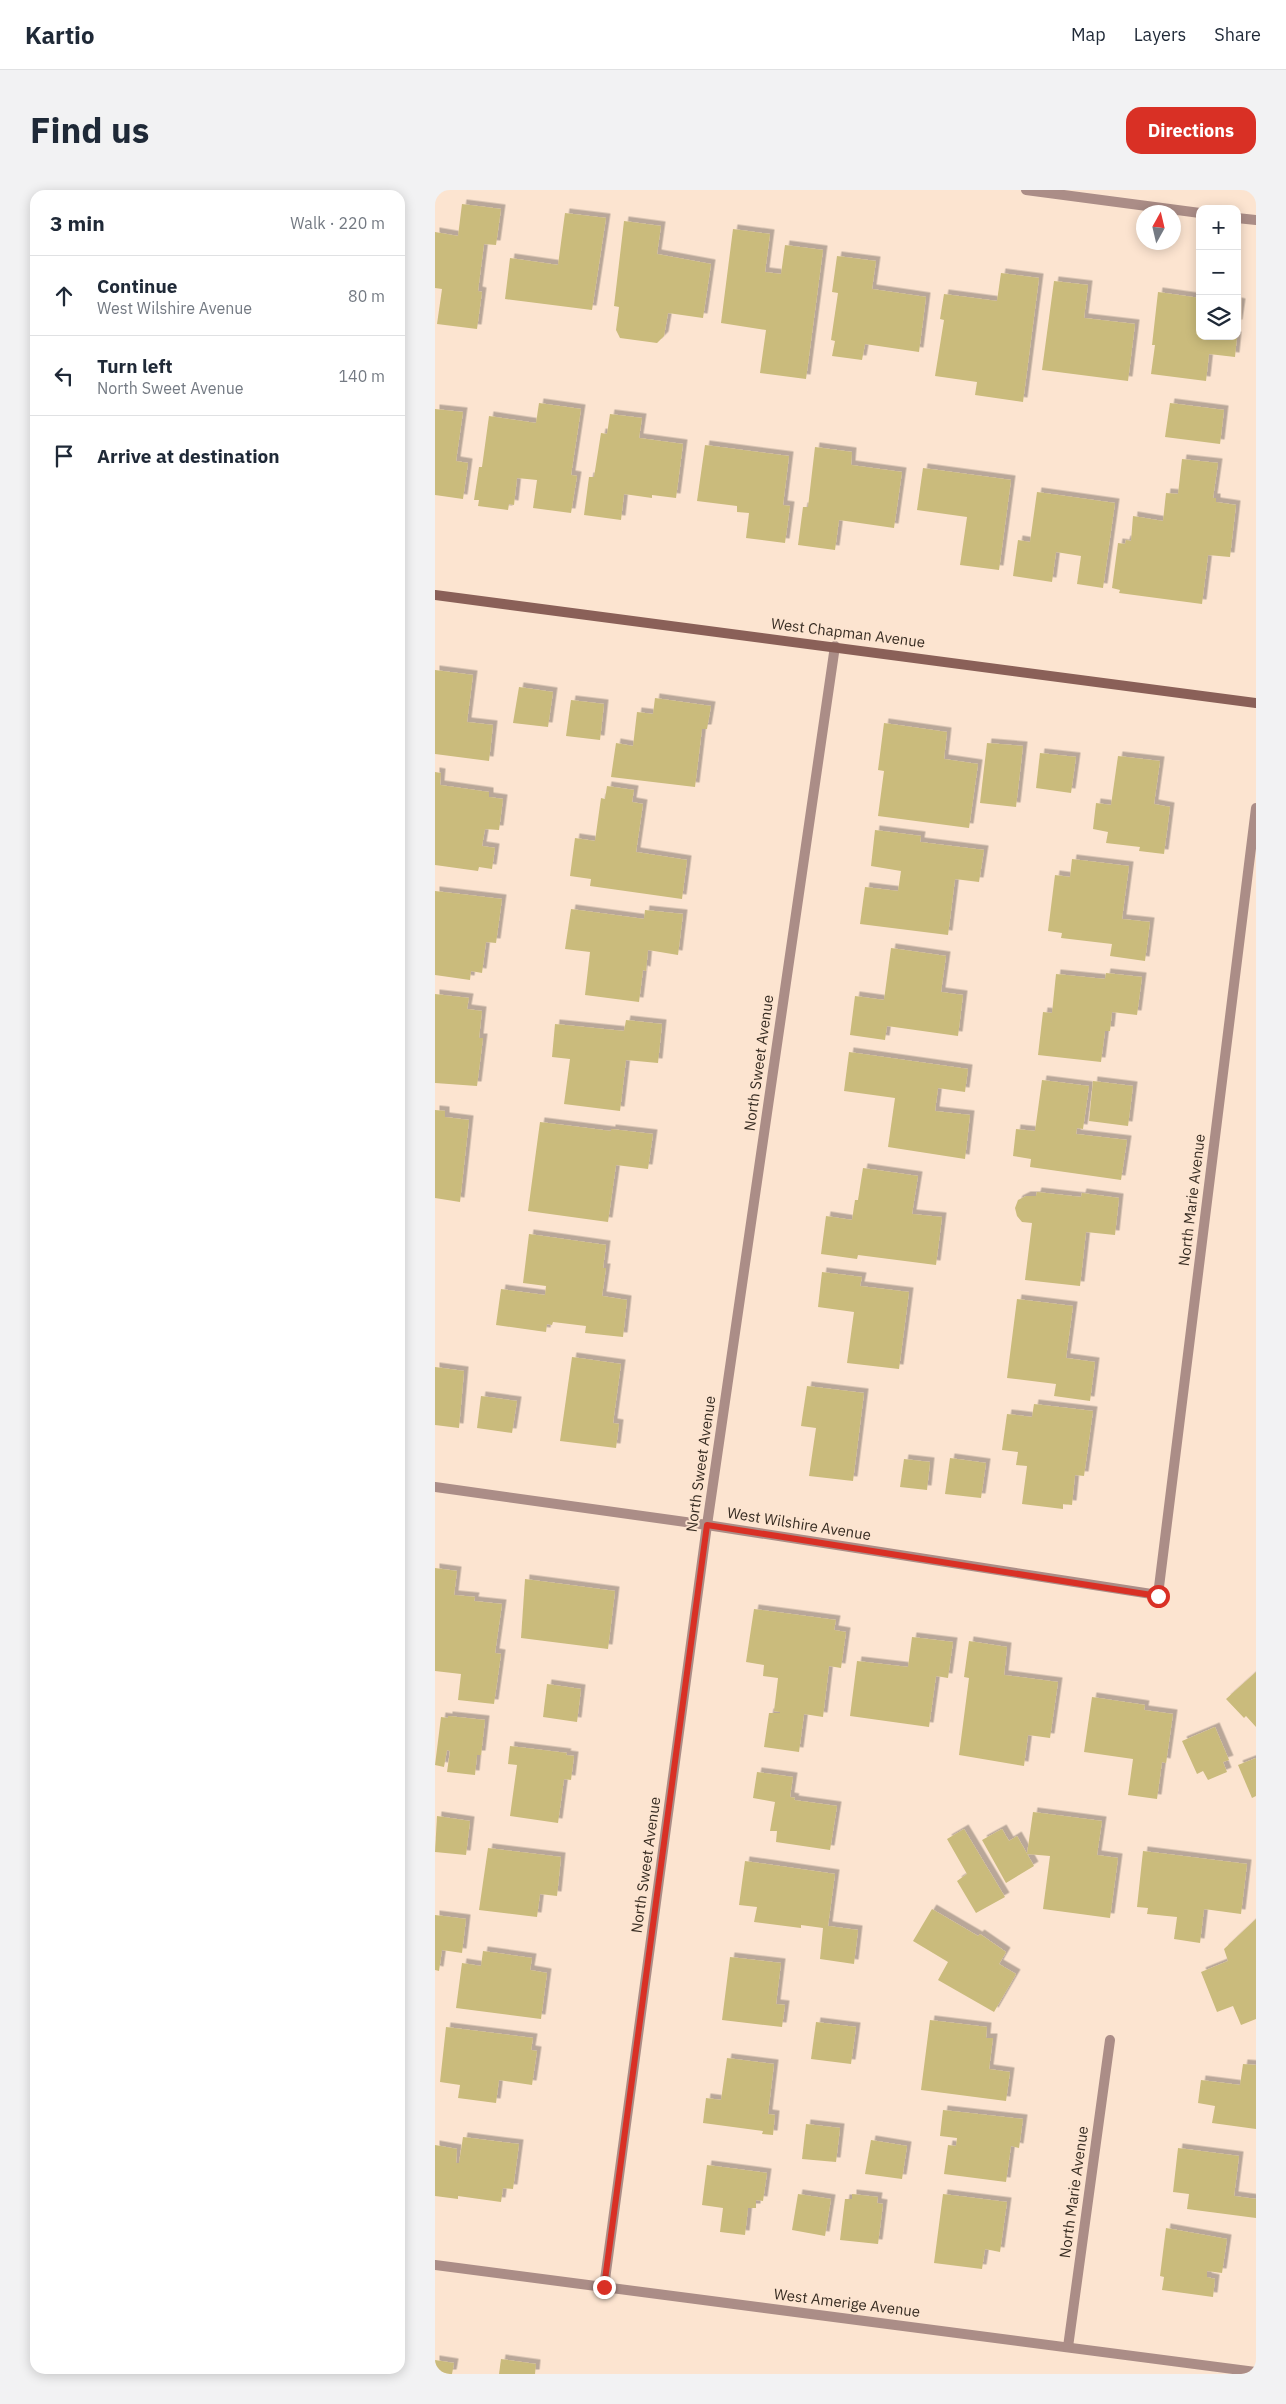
<!DOCTYPE html>
<meta charset="utf-8">
<style>
body{margin:0;font-family:"IBM Plex Sans",sans-serif;background:#f2f2f3;color:#1f2937}
.controls{position:absolute;right:15px;top:15px;display:grid;overflow:hidden;border-radius:10px;box-shadow:0 2px 12px #0003}
.controls button{width:45px;height:45px;display:grid;place-items:center;padding:0;border:0;border-bottom:1px solid #e0e1e3;background:#fff;color:#1f2937;font:25px sans-serif}
.compass{position:absolute;left:701px;top:15px;width:45px;height:45px;border-radius:50%;background:#fff;box-shadow:0 2px 12px #0003;rotate:8deg}
.stop{position:absolute;width:15px;height:15px;margin:-11px;border:4px solid #d93025;border-radius:50%;background:#fff}
.stop.end{background:#d93025;border-color:#fff;box-shadow:0 1px 5px #0008}
.list{margin:0;padding:0;list-style:none}
h2{display:flex;justify-content:space-between;align-items:center;height:65px;margin:0;padding:0 20px;font-size:21px}
h2 small{font-size:16px;font-weight:400;color:#747a83}
.list li{display:grid;grid-template-columns:32px 1fr auto;gap:15px;align-items:center;box-sizing:border-box;height:80px;padding:0 20px;border-top:1px solid #e0e1e3}
.list b{display:block;font-size:19px;white-space:nowrap}
.list p{margin:0;font-size:16px;white-space:nowrap;color:#747a83}
.list em{font-size:16px;font-style:normal;color:#747a83}
.icon{flex:none;width:28px;height:28px;fill:none;stroke:currentColor;stroke-width:2;stroke-linecap:round;stroke-linejoin:round}
.map{position:relative;flex:none;width:821px;height:2184px;overflow:hidden;border-radius:15px}
header{display:flex;align-items:center;gap:30px;box-sizing:border-box;height:70px;padding:0 25px;background:#fff;border-bottom:1px solid #e0e1e3}
header strong{font-size:24px}
nav{display:flex;gap:28px;margin-inline-start:auto;font-size:18px}
.intro{display:flex;align-items:center;justify-content:space-between;box-sizing:border-box;height:120px;padding:0 30px}
h1{margin:0;font-size:35px}
.button{padding:12px 22px;border-radius:15px;background:#d93025;color:#fff;font-size:18px;font-weight:700}
main{display:flex;gap:30px;padding:0 30px}
aside{flex:1;background:#fff;border-radius:15px;box-shadow:0 2px 12px #0003}
.map>svg:first-child{display:block}
</style>
<header>
<strong>Kartio</strong>
<nav><a>Map</a><a>Layers</a><a>Share</a></nav>
</header>
<div class="intro"><h1>Find us</h1><a class="button">Directions</a></div>
<main>
<aside>
<h2>3 min<small>Walk · 220 m</small></h2>
<ul class="list">
<li><svg class="icon" aria-label="ahead" viewBox="0 0 24 24"><path d="M12 20V5M6 11l6-6 6 6"/></svg><div><b>Continue</b><p>West Wilshire Avenue</p></div><em>80 m</em></li>
<li><svg class="icon" aria-label="left" viewBox="0 0 24 24"><path d="M17 20v-9H6M10 6l-5 5 5 5"/></svg><div><b>Turn left</b><p>North Sweet Avenue</p></div><em>140 m</em></li>
<li><svg class="icon" aria-label="arrive" viewBox="0 0 24 24"><path d="M6 21V4h12l-3 4 3 4H6"/></svg><div><b>Arrive at destination</b></div></li>
</ul>
</aside>
<div class="map">
<svg width="821" height="2184" viewBox="0 0 821 2184">
<defs>
<filter id="shadow"><feDropShadow dx="4.5" dy="-4.5" stdDeviation="0" flood-color="#0004"/></filter>
</defs>
<rect width="100%" height="100%" fill="#fce4d0"/>
<!-- building -->
<g fill="#cabb7c" filter="url(#shadow)">
<polygon points="27,14 66,19 61,55 49,54 43,101 47,102 42,139 2,134 7,99 0,98 0,42 23,46"/>
<polygon points="130,23 171,28 157,120 70,109 75,68 123,75"/>
<polygon points="189,31 226,36 222,64 276,74 268,128 233,123 229,146 222,153 185,148 181,140 184,117 179,116"/>
<polygon points="298,39 335,44 330,82 346,84 350,55 388,60 371,189 325,183 331,140 286,133"/>
<polygon points="402,66 441,71 437,99 491,107 484,162 430,154 427,170 397,166 400,151 396,150 403,103 397,102"/>
<polygon points="566,83 604,88 588,212 540,205 542,192 500,186 509,130 505,129 509,104 562,111"/>
<polygon points="619,91 653,95 649,128 700,134 693,191 607,180"/>
<polygon points="723,102 765,108 765,146 802,146 800,167 774,164 771,191 716,184 720,155 717,155"/>
<polygon points="802,112 806,113 803,134 802,134"/>
<polygon points="104,213 146,219 136,285 142,286 136,323 98,318 102,290 82,288 79,315 74,314 73,320 43,316 44,310 39,310 44,277 47,277 54,226 101,233"/>
<polygon points="735,213 789,220 785,254 730,247"/>
<polygon points="0,219 28,222 21,271 33,273 28,309 0,305"/>
<polygon points="175,224 207,228 204,248 248,254 241,308 217,305 217,308 189,304 186,330 149,325 154,287 159,287 166,243 172,244"/>
<polygon points="270,255 354,266 348,315 355,316 350,353 311,348 314,323 302,322 302,316 262,311"/>
<polygon points="380,257 417,262 416,275 467,282 459,338 404,330 400,360 363,355 368,317 373,317"/>
<polygon points="747,269 783,273 778,308 781,308 781,312 801,315 795,367 773,365 767,414 684,403 685,400 677,398 683,353 690,354 691,350 696,351 698,326 728,331 731,303 743,304"/>
<polygon points="488,278 576,290 564,380 525,375 532,327 482,320"/>
<polygon points="602,302 680,313 668,398 642,394 646,366 621,362 617,392 578,386 583,350 595,352"/>
<polygon points="0,480 38,485 32,532 58,535 54,571 0,564"/>
<polygon points="84,497 118,502 113,537 78,533"/>
<polygon points="220,508 276,516 272,539 267,539 260,597 176,587 181,553 198,556 202,522 218,524"/>
<polygon points="136,510 169,514 165,550 131,546"/>
<polygon points="449,533 512,542 509,569 543,574 534,638 443,626 449,581 443,580"/>
<polygon points="552,553 588,556 581,617 545,613"/>
<polygon points="605,563 641,567 636,603 601,598"/>
<polygon points="683,566 725,571 719,614 735,617 729,664 704,661 705,657 671,653 673,642 658,639 661,613 676,615"/>
<polygon points="0,582 6,583 5,595 54,602 54,607 68,609 64,640 50,639 47,656 60,658 57,679 44,677 43,681 0,675"/>
<polygon points="172,596 199,600 197,612 208,614 201,662 252,670 247,709 155,696 156,689 135,686 140,648 160,651 166,608 170,609"/>
<polygon points="440,640 486,646 485,652 549,660 544,692 520,689 513,745 425,734 430,697 463,701 466,681 436,676"/>
<polygon points="637,669 694,676 687,729 715,732 710,771 675,766 677,754 626,748 627,743 613,741 620,685 635,687"/>
<polygon points="0,701 67,709 61,753 51,752 47,783 36,781 35,790 0,785"/>
<polygon points="136,719 209,729 210,720 248,724 243,765 213,760 211,781 208,780 204,812 150,805 155,762 130,759"/>
<polygon points="456,758 511,766 506,802 528,805 523,846 452,836 450,850 415,845 420,806 449,810"/>
<polygon points="671,783 707,787 702,825 677,822 675,841 670,841 666,872 603,865 608,822 617,823 621,784 670,789"/>
<polygon points="0,804 34,808 32,819 47,821 44,848 48,848 42,896 0,893"/>
<polygon points="191,830 227,834 223,873 191,870 185,921 129,914 135,869 117,867 120,834 189,841"/>
<polygon points="414,862 533,879 530,902 503,898 500,921 535,925 530,969 453,957 460,908 409,901"/>
<polygon points="607,890 654,896 648,939 642,938 641,944 692,950 686,990 595,977 596,969 578,966 581,939 600,941"/>
<polygon points="658,891 698,896 693,936 654,931"/>
<polygon points="0,920 10,921 10,927 34,930 25,1012 0,1008"/>
<polygon points="105,932 176,941 176,939 218,944 213,979 181,975 173,1032 93,1021"/>
<polygon points="428,978 483,986 477,1024 507,1027 501,1075 423,1065 422,1069 386,1064 391,1026 417,1030 420,1010 423,1010"/>
<polygon points="602,1002 646,1007 647,1003 684,1008 680,1045 651,1042 645,1096 590,1090 597,1033 587,1032 582,1026 580,1018 583,1010 591,1006 601,1006"/>
<polygon points="94,1044 171,1055 168,1078 171,1078 167,1106 192,1110 188,1147 150,1143 151,1136 118,1132 117,1135 112,1134 111,1142 61,1135 66,1099 110,1105 111,1096 88,1093"/>
<polygon points="387,1082 427,1087 425,1096 474,1102 464,1179 412,1173 419,1122 383,1117"/>
<polygon points="582,1109 638,1116 631,1168 660,1172 655,1211 619,1206 621,1194 572,1188"/>
<polygon points="137,1167 186,1174 178,1233 184,1234 181,1258 125,1251"/>
<polygon points="0,1177 29,1181 24,1238 0,1235"/>
<polygon points="372,1196 429,1203 418,1291 374,1286 381,1238 366,1236"/>
<polygon points="46,1206 82,1211 77,1243 42,1238"/>
<polygon points="599,1214 658,1221 649,1286 640,1285 637,1315 628,1314 628,1319 587,1314 592,1276 581,1275 583,1262 567,1260 572,1224 597,1227"/>
<polygon points="515,1268 551,1273 546,1308 510,1304"/>
<polygon points="469,1269 495,1272 492,1300 465,1297"/>
<polygon points="0,1378 22,1381 19,1405 40,1407 39,1411 67,1414 60,1463 66,1464 59,1514 23,1510 26,1484 0,1481"/>
<polygon points="90,1389 180,1401 173,1459 86,1448"/>
<polygon points="319,1419 401,1430 399,1440 411,1442 406,1478 394,1476 388,1527 369,1524 364,1562 329,1557 334,1523 345,1523 345,1522 339,1521 343,1488 328,1486 329,1475 311,1472"/>
<polygon points="477,1447 518,1452 513,1488 501,1486 494,1537 415,1526 422,1471 473,1477"/>
<polygon points="534,1451 572,1457 569,1485 623,1492 615,1548 593,1545 589,1576 524,1565 534,1488 529,1487"/>
<polygon points="821,1482 821,1537 811,1526 809,1528 791,1509"/>
<polygon points="112,1494 146,1499 142,1532 108,1527"/>
<polygon points="657,1507 710,1515 709,1520 738,1524 731,1573 727,1572 722,1609 693,1605 698,1569 649,1562"/>
<polygon points="13,1526 50,1530 46,1565 42,1565 40,1585 12,1582 15,1561 12,1560 9,1577 0,1575 6,1527 13,1528"/>
<polygon points="780,1537 794,1570 788,1572 792,1582 773,1590 768,1581 762,1584 747,1551"/>
<polygon points="75,1556 132,1563 131,1565 139,1566 136,1590 129,1589 123,1633 75,1626 82,1575 73,1574"/>
<polygon points="821,1568 821,1606 817,1608 803,1575"/>
<polygon points="322,1582 358,1587 355,1607 360,1608 359,1610 402,1616 395,1660 341,1652 342,1641 335,1641 340,1612 318,1608"/>
<polygon points="598,1622 667,1631 662,1665 683,1668 675,1728 608,1719 615,1666 592,1664"/>
<polygon points="2,1626 35,1631 31,1665 0,1662"/>
<polygon points="529,1639 570,1707 541,1723 522,1691 532,1684 512,1649"/>
<polygon points="567,1639 574,1651 582,1646 599,1676 571,1693 547,1650"/>
<polygon points="53,1658 126,1667 122,1706 105,1704 102,1727 44,1720"/>
<polygon points="708,1661 812,1674 806,1724 769,1719 765,1753 739,1749 742,1727 712,1724 713,1718 702,1717"/>
<polygon points="310,1671 400,1684 393,1736 423,1740 419,1774 385,1769 388,1738 366,1735 366,1738 319,1732 322,1717 304,1715"/>
<polygon points="497,1719 543,1746 545,1744 571,1762 564,1774 581,1784 559,1822 503,1790 513,1772 478,1751"/>
<polygon points="0,1725 31,1729 27,1763 7,1760 4,1781 0,1780"/>
<polygon points="821,1729 821,1829 806,1835 798,1816 782,1822 766,1782 793,1771 789,1759"/>
<polygon points="48,1761 97,1768 95,1780 112,1783 106,1829 21,1818 27,1773 46,1776"/>
<polygon points="295,1767 346,1773 341,1814 350,1815 347,1837 287,1830"/>
<polygon points="495,1830 552,1837 551,1848 558,1848 554,1879 575,1882 571,1911 486,1900"/>
<polygon points="381,1832 421,1837 416,1874 376,1869"/>
<polygon points="11,1837 98,1848 96,1860 102,1861 97,1895 64,1890 61,1913 23,1908 25,1895 5,1892"/>
<polygon points="292,1868 339,1874 333,1924 340,1925 338,1945 327,1944 328,1941 268,1933 271,1908 286,1910"/>
<polygon points="808,1874 821,1875 821,1939 777,1933 780,1916 763,1913 766,1890 805,1895"/>
<polygon points="508,1920 588,1929 584,1958 576,1956 571,1992 509,1984 513,1955 521,1956 522,1948 505,1946"/>
<polygon points="371,1934 405,1938 401,1972 367,1969"/>
<polygon points="28,1947 84,1954 78,1999 68,1998 66,2012 23,2006 23,2009 0,2006 0,1955 22,1959 21,1973 24,1973"/>
<polygon points="436,1950 472,1956 467,1989 430,1984"/>
<polygon points="743,1958 804,1966 799,2006 821,2009 821,2028 752,2019 754,2004 738,2002"/>
<polygon points="272,1975 332,1983 328,2011 321,2010 321,2018 313,2018 310,2045 285,2042 288,2018 267,2015"/>
<polygon points="363,2004 396,2009 390,2046 357,2040"/>
<polygon points="417,2004 443,2007 442,2013 448,2014 443,2054 405,2050 410,2009 417,2009"/>
<polygon points="508,2004 572,2012 565,2062 550,2059 547,2079 499,2073"/>
<polygon points="731,2038 792,2049 787,2083 772,2081 772,2087 780,2089 778,2107 727,2100 729,2087 725,2086"/>
<polygon points="66,2169 101,2174 100,2184 64,2184"/>
<polygon points="0,2170 19,2173 17,2184 0,2184"/>
</g>
<g fill="none" stroke-linecap="round" stroke-linejoin="round">
<!-- street -->
<g stroke="#ab8d87" stroke-width="10">
<polyline points="591,0 765,23"/>
<polyline points="802,28 821,30"/>
<polyline points="0,1297 272,1335 723,1405 821,618"/>
<polyline points="0,2075 821,2182"/>
<polyline points="169,2097 272,1335 400,456"/>
<polyline points="633,2157 675,1850"/>
</g>
<!-- secondary -->
<polyline stroke="#8a6058" stroke-width="10" points="0,405 821,513"/>
</g>
<g fill="none" stroke-linecap="round" stroke-linejoin="round">
<!-- route -->
<polyline stroke="#d93025" stroke-width="6" points="169,2097 272,1335 723,1406"/>
</g>
<g text-anchor="middle" stroke-width="4" stroke-linejoin="round" paint-order="stroke">
<!-- street labels -->
<g font-size="15" fill="#382d23" stroke="#fce4d0">
<text transform="translate(413 443) rotate(7)" y="5">West Chapman Avenue</text>
<text transform="translate(324 873) rotate(-82)" y="5">North Sweet Avenue</text>
<text transform="translate(757 1010) rotate(-83)" y="5">North Marie Avenue</text>
<text transform="translate(266 1274) rotate(-82)" y="5">North Sweet Avenue</text>
<text transform="translate(364 1334) rotate(9)" y="5">West Wilshire Avenue</text>
<text transform="translate(211 1675) rotate(-82)" y="5">North Sweet Avenue</text>
<text transform="translate(639 2002) rotate(-82)" y="5">North Marie Avenue</text>
<text transform="translate(412 2113) rotate(7)" y="5">West Amerige Avenue</text>
</g>
</g>
</svg>
<div class="controls">
<button>+</button>
<button>−</button>
<button><svg class="icon" aria-label="layers" viewBox="0 0 24 24"><path d="M12 4l9 5-9 5-9-5zM3 14l9 5 9-5"/></svg></button>
</div>
<svg class="compass" viewBox="-18 -18 36 36"><path d="M0-13l5 13h-10z" fill="#e53935"/><path d="M0 13l5-13h-10z" fill="#747a83"/></svg>
<div class="stop" style="left:723px;top:1406px"></div>
<div class="stop end" style="left:169px;top:2097px"></div>
</div>
</main>
